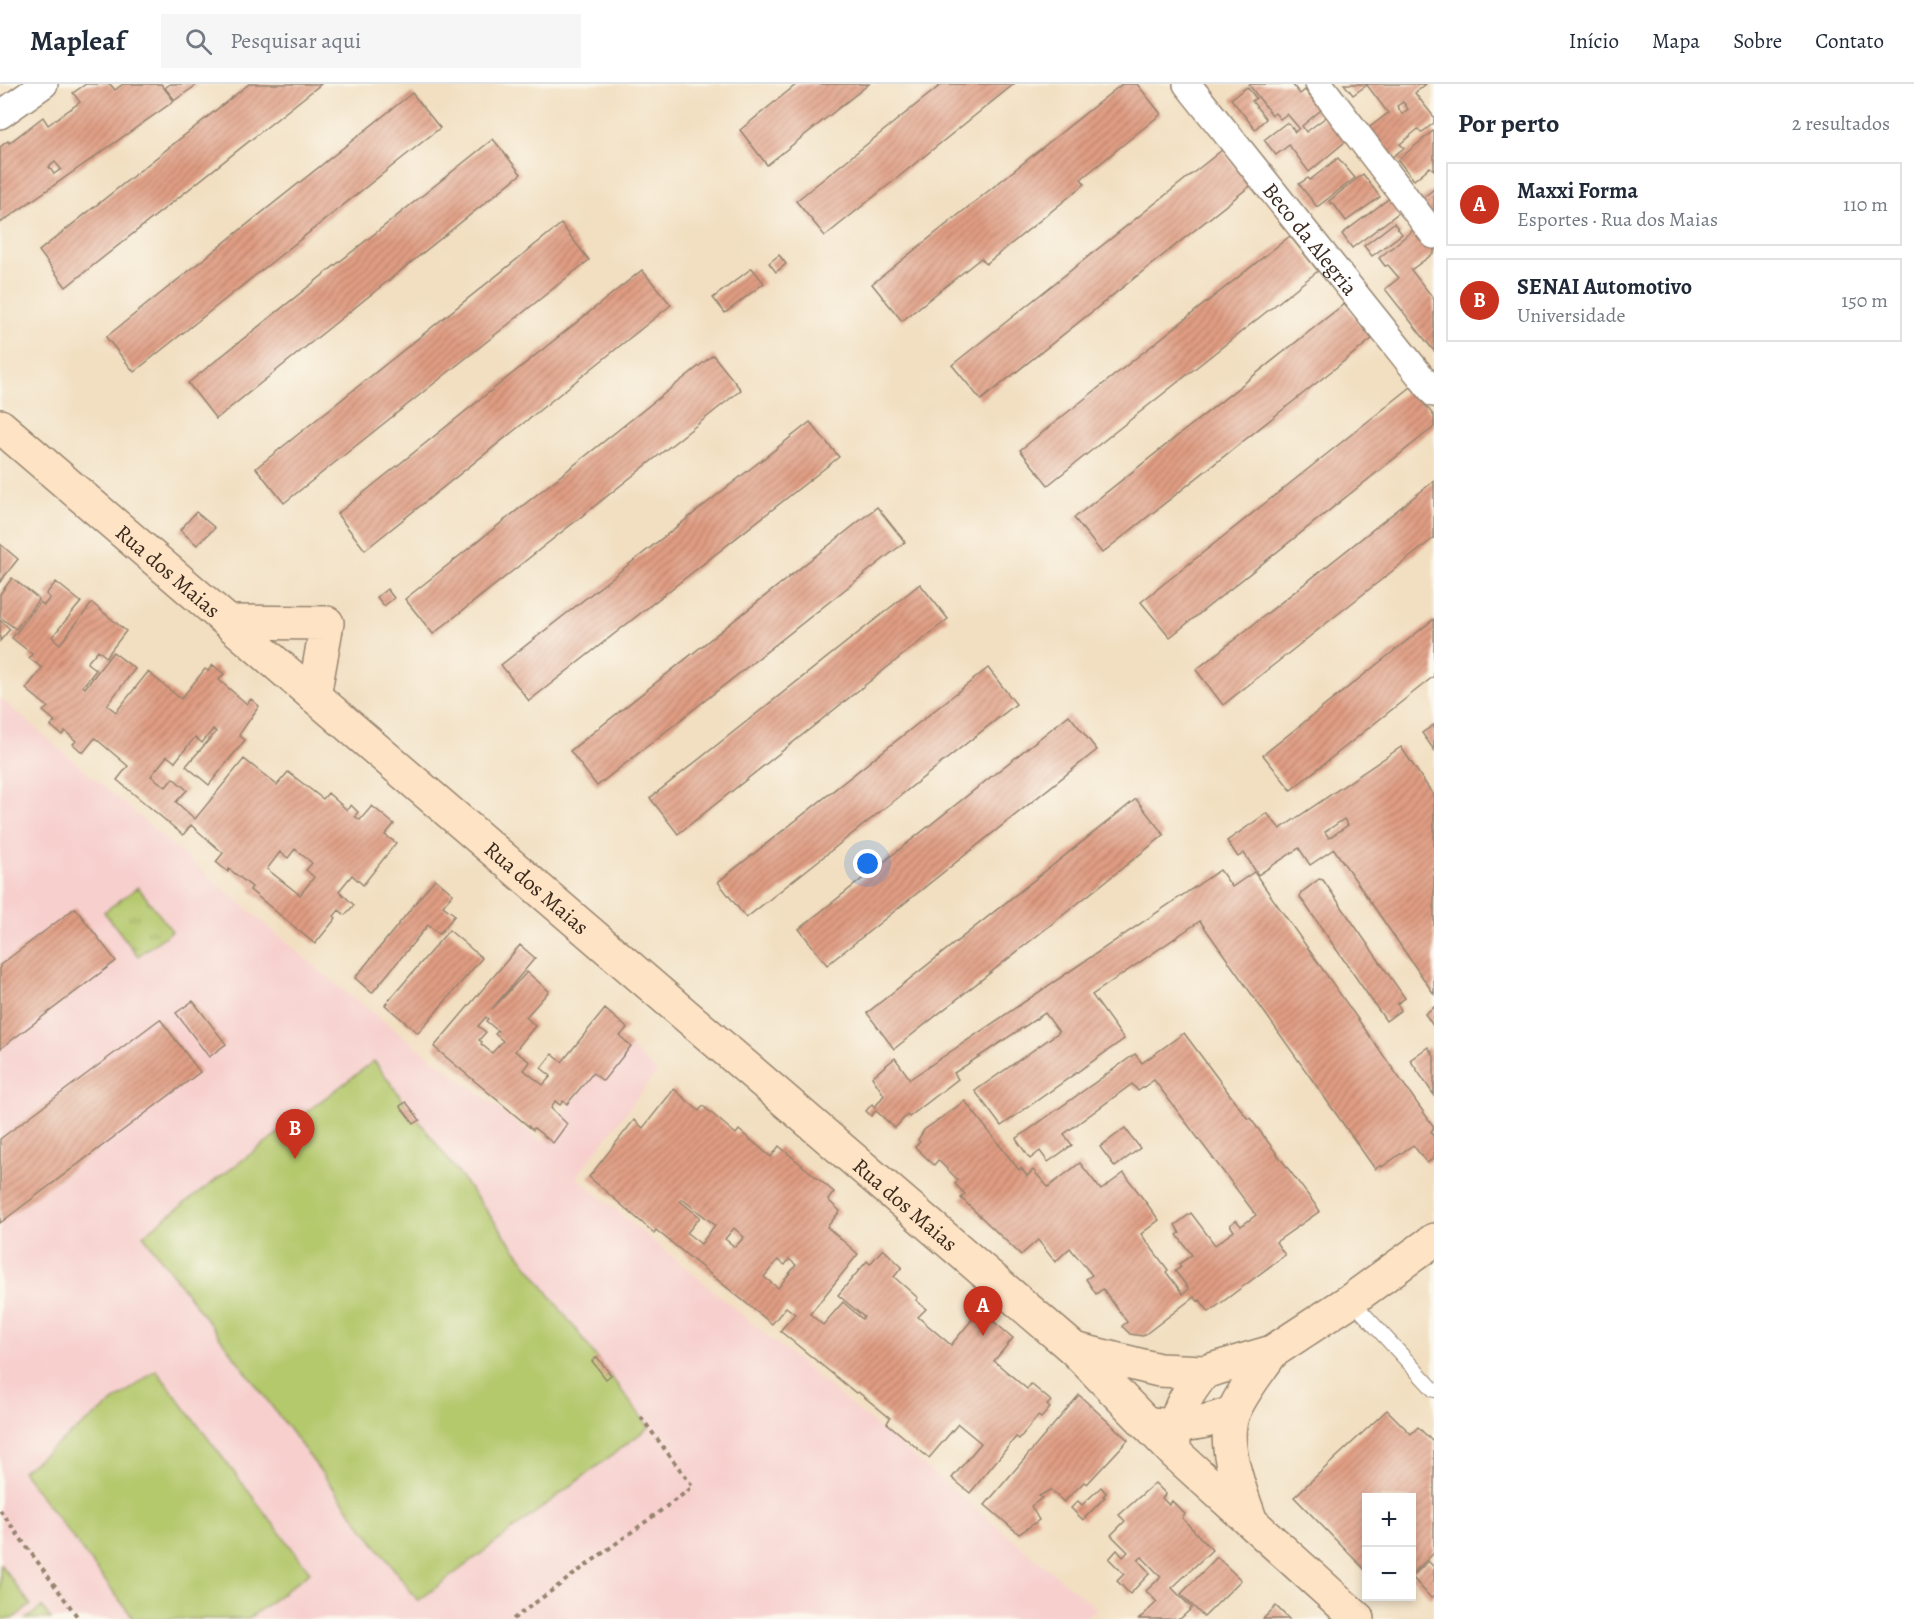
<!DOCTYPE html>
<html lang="pt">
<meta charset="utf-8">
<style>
body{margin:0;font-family:Alegreya,serif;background:#f6f6f7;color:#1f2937}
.controls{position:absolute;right:18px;bottom:18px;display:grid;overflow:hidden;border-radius:0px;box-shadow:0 3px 9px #0003}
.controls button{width:54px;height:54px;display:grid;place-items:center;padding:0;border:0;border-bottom:2px solid #e0e1e3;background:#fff;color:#1f2937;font:30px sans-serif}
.you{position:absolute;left:868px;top:780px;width:21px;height:21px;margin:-15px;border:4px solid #fff;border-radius:50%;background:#1a73e8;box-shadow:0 0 0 9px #1a73e833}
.badge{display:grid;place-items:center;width:39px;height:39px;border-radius:50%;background:#c8321e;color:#fff;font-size:20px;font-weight:700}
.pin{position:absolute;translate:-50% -50px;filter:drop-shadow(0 2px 3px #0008)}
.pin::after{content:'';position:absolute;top:32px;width:21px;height:18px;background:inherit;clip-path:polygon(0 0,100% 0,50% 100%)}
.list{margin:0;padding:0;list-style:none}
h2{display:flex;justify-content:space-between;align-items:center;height:78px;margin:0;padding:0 24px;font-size:26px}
h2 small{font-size:20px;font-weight:400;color:#747a83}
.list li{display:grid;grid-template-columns:39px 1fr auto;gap:18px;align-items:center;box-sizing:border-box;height:84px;margin:0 12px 12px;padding:0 12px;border:2px solid #e0e1e3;border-radius:0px}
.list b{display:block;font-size:22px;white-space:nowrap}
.list p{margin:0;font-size:20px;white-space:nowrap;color:#747a83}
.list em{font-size:20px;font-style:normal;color:#747a83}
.icon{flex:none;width:33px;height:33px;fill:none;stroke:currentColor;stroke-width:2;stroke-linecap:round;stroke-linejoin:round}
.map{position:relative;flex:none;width:1434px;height:1535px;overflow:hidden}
header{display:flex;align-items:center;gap:36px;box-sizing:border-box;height:84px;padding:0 30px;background:#fff;border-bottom:2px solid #e0e1e3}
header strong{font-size:28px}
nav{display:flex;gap:33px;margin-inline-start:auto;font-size:21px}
.search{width:420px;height:54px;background:#f6f6f7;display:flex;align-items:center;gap:15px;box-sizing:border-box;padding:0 21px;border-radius:0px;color:#747a83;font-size:22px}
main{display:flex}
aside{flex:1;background:#fff}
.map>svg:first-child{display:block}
</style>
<header>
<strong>Mapleaf</strong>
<div class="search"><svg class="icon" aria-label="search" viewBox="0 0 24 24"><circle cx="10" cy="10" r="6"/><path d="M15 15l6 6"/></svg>Pesquisar aqui</div>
<nav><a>Início</a><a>Mapa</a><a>Sobre</a><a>Contato</a></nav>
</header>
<main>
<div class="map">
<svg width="1434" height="1535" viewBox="0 0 1434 1535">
<defs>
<pattern id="grass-tufts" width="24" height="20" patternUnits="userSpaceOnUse" patternTransform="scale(1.5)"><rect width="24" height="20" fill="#b4c86c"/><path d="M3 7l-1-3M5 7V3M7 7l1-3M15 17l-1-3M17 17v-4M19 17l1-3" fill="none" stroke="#94a358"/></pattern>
<pattern id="building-hatch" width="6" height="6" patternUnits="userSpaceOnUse" patternTransform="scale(1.5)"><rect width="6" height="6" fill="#e09d83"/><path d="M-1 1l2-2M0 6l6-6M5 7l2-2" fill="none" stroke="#b7806b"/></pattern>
</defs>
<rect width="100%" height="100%" fill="#fbf7ec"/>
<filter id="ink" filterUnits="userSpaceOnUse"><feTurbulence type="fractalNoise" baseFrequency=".0167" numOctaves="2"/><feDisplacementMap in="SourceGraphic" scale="12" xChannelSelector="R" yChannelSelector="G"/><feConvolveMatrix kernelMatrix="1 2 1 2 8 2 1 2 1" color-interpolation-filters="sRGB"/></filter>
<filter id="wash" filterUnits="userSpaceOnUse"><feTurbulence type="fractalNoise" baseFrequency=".008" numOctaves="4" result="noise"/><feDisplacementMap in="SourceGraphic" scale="24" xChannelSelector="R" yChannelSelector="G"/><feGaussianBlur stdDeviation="1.35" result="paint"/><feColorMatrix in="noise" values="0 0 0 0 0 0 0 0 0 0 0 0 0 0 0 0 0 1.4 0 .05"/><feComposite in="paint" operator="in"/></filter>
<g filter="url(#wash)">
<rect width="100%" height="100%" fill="#f2dfc1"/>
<!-- built -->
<polygon fill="#f7d0ce" points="0,614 338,902 542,1058 620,954 657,988 576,1093 1097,1525 1083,1535 0,1535"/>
<!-- grass -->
<polygon fill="url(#grass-tufts)" stroke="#787945" stroke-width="1.5" points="138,803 172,847 138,872 104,828"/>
<!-- pitch -->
<g fill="#b4c86c" stroke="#787945" stroke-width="1.5">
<polygon points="374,977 649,1343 418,1517 143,1151"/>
<polygon points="156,1286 310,1488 248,1535 134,1535 22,1387"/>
<polygon points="0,1480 31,1521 12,1535 0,1535"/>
<polygon points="42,1523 51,1535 26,1535"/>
</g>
<g id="blocks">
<!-- building -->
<g fill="url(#building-hatch)" fill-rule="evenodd">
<path d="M86,0h24l5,6 8,-6h38l13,17 -174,122v-76l8,-6 1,2 34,-26 5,8 32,-23 -7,-9zM55,78l6,7 -7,5 -5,-7z"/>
<polygon points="170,0 198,0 175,16 165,4"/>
<polygon points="249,0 321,0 66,203 39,167"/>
<polygon points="797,0 869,0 767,81 740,46"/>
<polygon points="942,0 1014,0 825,152 796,117"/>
<polygon points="1122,0 1137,0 1161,30 1081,95 1085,100 986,180 981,174 902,237 872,200"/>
<polygon points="1250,0 1292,0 1300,10 1305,6 1321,26 1302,42 1306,48 1329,31 1346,57 1309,88 1289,61 1276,71 1264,56 1286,39 1289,40 1295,48 1299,44 1287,30 1280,35 1275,29 1272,31 1249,1"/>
<path d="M1344,0h82l-11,9 19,24v6l-13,10 -3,-4 -18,15 4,4 -17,13 -22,-30 23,-18 -21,-28 -14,10zM1403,18l5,7 -6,5 -5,-8z"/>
<polygon points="1247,3 1256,14 1252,17 1266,35 1255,45 1231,15"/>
<polygon points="412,9 440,44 134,288 106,253"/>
<polygon points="1434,46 1434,86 1430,83 1414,96 1398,76"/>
<polygon points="493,55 521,90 216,335 188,299"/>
<polygon points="1222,66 1250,102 981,316 952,281"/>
<polygon points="1338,74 1355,94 1317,123 1299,100 1308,94 1310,96"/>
<polygon points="1363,90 1380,113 1346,137 1333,119 1331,120 1329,117"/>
<polygon points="1434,105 1434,125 1429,130 1419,117"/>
<polygon points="1391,113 1401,127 1352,164 1342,150"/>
<polygon points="1394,139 1402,150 1372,172 1364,162"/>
<polygon points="561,140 589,176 284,419 256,384"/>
<polygon points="1418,142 1434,161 1434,169 1411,186 1434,215 1434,267 1385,205 1399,194 1388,181 1385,182 1379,174"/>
<polygon points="1290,152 1318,187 1048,401 1020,366"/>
<polygon points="779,171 786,180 776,188 769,179"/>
<polygon points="752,184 764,199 725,229 713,214"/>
<polygon points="642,186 671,221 365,466 337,430"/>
<polygon points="1344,220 1372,255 1102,469 1074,434"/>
<polygon points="713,271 741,306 433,550 405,515"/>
<polygon points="1411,303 1434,332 1434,343 1170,553 1141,518"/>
<polygon points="810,338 839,373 529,617 501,581"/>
<polygon points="1434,397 1434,454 1223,621 1196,586"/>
<polygon points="877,423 905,458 597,702 570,667"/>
<polygon points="196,428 215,444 197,461 180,446"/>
<polygon points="0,460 18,475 0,498"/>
<polygon points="12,494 39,515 16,545 0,533 0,510"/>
<path d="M56,498l25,20 -29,35 8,7 32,-41 34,28 -20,26 -8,-7 -11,13 9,7 -13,16 2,2 28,-36 22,17 -28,36 9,7 32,-40 33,27 24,-30 3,2 5,-6 11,9 -5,6 28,24 4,-5 8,7 -20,29 6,5 -36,45 -23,-19 30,-34 -3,-3 -11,14 -7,-6 -20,25 -8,-6 -16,20 15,11 7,-9 14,12 -11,12 19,17 49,-60 33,26 11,-13 35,27 5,-6 19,17 4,-5 7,7 -3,4 5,4 12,-14 22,18 -9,11 11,8 -33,42 -11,-10 -13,16 15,14 -9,10 -6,-5 -5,6 2,2 -21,26 -65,-54 2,-3 -23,-18 -1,3 -12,-10 7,-9 -32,-28 -8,10 -66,-55 11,-14 -33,-28 -12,15 -10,-9 3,-3 -11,-10 -3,4 -11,-9 4,-5 -12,-10 5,-4 -22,-18 16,-21 -13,-10 3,-4 -20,-16 28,-36 4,3 6,-7 -4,-4zM295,765l17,14 -6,7 8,7 -14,18 -33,-26 13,-17 8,6z"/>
<polygon points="920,500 948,535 678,750 650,714"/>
<polygon points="387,505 394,514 384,522 377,513"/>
<polygon points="1434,535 1434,592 1291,706 1263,671"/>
<polygon points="0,536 10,545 0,557"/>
<polygon points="988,584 1016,620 746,834 718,798"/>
<polygon points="1069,631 1097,666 827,881 799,845"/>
<polygon points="1434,641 1434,666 1422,649"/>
<path d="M1401,663l33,49v198l-100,-145 -24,16 -11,-17 -41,27 -14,-22 -6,4 -11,-16 40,-28 13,16zM1344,735l4,6 -19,13 -4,-6z"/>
<polygon points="1136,715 1164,751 894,965 867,929"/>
<polygon points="1220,786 1232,803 1254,788 1434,1043 1431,1048 1434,1052 1434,1074 1427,1079 1413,1061 1382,1083 1381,1081 1375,1085 1200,837 1092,911 1124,955 1001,1042 975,1007 1059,948 1045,929 954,989 958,995 909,1033 907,1031 895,1044 876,1027 871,1032 866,1027 872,1020 875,1023 884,1011 872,993 895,974 910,995"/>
<polygon points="435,795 453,810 443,822 455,831 439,850 428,841 372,909 355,894"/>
<polygon points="1319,795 1323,796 1405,914 1397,920 1401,926 1386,937 1300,813 1301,809"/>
<polygon points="75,824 116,877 0,965 0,881"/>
<polygon points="449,846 482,874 418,949 385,921"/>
<path d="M520,861l15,13 -43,51 35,-37 22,19 -23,26 9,9 -20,25 15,11 -6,8 19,15 8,-9 -10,-8 11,-14 10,8 43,-53 22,19 -7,8 11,10 -28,35 -10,-8 -26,31 -4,-3 -3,4 -5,-4 -4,7 16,16 -14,19 -19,-15 -1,2 -99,-83zM486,933l2,2 -2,2 12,10 -3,3 8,7 -11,12 -11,-9 1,-2 -3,-2 7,-8 -8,-6z"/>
<polygon points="193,917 226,960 209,973 176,929"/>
<polygon points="1434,923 1434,943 1425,930"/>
<polygon points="160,935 200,988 0,1139 0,1055"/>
<polygon points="1184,949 1248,1035 1250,1034 1320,1127 1276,1158 1285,1171 1209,1228 1200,1216 1198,1217 1194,1213 1143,1252 1130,1250 1122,1242 1127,1238 1103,1205 1096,1210 1086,1195 1092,1191 1070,1164 1055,1178 1038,1156 1021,1171 961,1114 965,1110 955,1100 958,1096 938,1076 934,1081 915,1063 920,1058 918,1056 924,1046 965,1017 1019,1086 1021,1084 1027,1092 1033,1086 1048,1103 1080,1079 1101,1106 1124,1089 1159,1136 1141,1150 1168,1186 1166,1188 1183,1210 1189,1205 1175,1187 1181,1183 1179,1180 1192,1171 1177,1151 1180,1149 1175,1141 1191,1129 1215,1161 1234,1147 1230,1141 1236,1136 1241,1142 1256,1131 1154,996 1138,1007 1132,1000 1064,1050 1072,1061 1048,1078 1040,1067 1030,1075 1016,1055 1135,970 1142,979"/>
<polygon points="1428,963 1434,972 1434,1011 1410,976"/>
<path d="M674,1005l25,22 4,-5 33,28 3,-4 32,27 8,-11 55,46 -6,8 12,11 -13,16 31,27 -48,60 13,11 20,-23 19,17 2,-2 -26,-22 29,-34 3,3 13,-15 19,18 -8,10 24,21 -2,2 10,9 -8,8 33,28 29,-35 33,28 -19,23 33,28 4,-5 20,17 -4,4 3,3 -9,10 -3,-2 -19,23 -3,-2 -46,56 -18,-15 29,-35 -23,-19 -29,34 -42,-35 3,-5 -32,-26 -2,1 -76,-62 15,-17 -9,-7 -14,17 -116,-94 -2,3 -65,-56 45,-57 9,8zM682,1115l33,26 -14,19 -14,-11 13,-16 -20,-16zM734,1144l10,9 -9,10 -10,-8zM789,1175l7,6 -18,23 -14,-11 14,-17 7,5z"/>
<polygon points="406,1018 420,1036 414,1040 400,1022"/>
<polygon points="1125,1044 1140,1064 1115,1083 1100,1063"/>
<polygon points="597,1273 611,1291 606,1295 592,1277"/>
<polygon points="1079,1311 1128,1356 1087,1400 1084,1398 1064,1418 1050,1406 1039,1412 1042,1414 1031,1422 1039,1436 1019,1450 985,1421"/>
<polygon points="1387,1326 1411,1350 1418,1343 1434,1359 1434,1469 1412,1490 1412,1414 1366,1414 1366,1487 1294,1413"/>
<polygon points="1155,1399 1166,1410 1162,1414 1169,1421 1172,1417 1185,1430 1182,1434 1212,1466 1172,1504 1192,1524 1180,1535 1139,1535 1157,1518 1146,1507 1161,1493 1142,1473 1138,1476 1150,1489 1130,1510 1117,1497 1124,1490 1109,1475 1117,1466 1123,1473 1128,1468 1111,1451 1125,1437 1119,1431"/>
<polygon points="1101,1403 1106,1409 1103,1412 1105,1413 1083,1436 1071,1424 1078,1417 1082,1421"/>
<polygon points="1217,1473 1241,1496 1204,1533 1181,1510"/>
<polygon points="1428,1477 1434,1483 1434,1512 1431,1514 1412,1493"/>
<polygon points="1276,1522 1289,1535 1263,1535"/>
</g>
</g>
</g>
<g filter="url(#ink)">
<use href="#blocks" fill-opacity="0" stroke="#968470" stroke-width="1.5"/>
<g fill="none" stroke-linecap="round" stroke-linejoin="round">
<defs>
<polyline id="lane" points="1351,1216 1434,1306"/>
<g id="street">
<path id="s1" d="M1187,0l247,309"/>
<polyline points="1319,0 1434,151"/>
<polyline points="0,31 44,0"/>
</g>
<g id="secondary">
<path id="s2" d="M0,342l1074,923 101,104 183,166"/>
<polyline points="229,538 327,539 314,612"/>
<polyline points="1074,1265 1159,1286 1204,1288 1272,1268 1351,1216 1434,1156"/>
<path d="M1145,1339c30,5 59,1 87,-10"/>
<path d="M1174,1361c-2,-28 13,-52 30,-73"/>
<path d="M1250,1435c-10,-29 -30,-78 -16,-108 9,-21 25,-40 38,-59"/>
</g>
</defs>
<!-- lane casing -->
<use href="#lane" stroke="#968470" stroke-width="16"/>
<!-- street casing -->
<use href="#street" stroke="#968470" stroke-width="30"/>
<!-- secondary casing -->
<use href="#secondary" stroke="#968470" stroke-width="36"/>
<!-- path -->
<g stroke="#968470" stroke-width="4" stroke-dasharray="4.5 4.5" stroke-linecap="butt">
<polyline points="0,1426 79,1535"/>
<polyline points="513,1535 693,1403 640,1332"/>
</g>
<!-- lane -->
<use href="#lane" stroke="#fff" stroke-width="14"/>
<!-- street -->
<use href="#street" stroke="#fff" stroke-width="27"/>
<!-- secondary -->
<use href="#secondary" stroke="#fee4c5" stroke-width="33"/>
</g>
</g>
<g text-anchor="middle" stroke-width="4.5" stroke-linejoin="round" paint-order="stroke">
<!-- street labels -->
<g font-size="22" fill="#3b2a1e" stroke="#fbf7ec">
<text dy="8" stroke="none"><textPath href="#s1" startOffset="198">Beco da Alegria</textPath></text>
<text dy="8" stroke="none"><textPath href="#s2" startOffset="222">Rua dos Maias</textPath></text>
<text dy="8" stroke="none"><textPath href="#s2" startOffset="708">Rua dos Maias</textPath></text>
<text dy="8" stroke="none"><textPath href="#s2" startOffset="1194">Rua dos Maias</textPath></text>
</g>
</g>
</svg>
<div class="controls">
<button>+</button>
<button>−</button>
</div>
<div class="you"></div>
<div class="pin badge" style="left:983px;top:1252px">A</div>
<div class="pin badge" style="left:295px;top:1075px">B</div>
</div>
<aside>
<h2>Por perto<small>2 resultados</small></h2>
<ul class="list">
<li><span class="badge">A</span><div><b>Maxxi Forma</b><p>Esportes · Rua dos Maias</p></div><em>110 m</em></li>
<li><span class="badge">B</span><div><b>SENAI Automotivo</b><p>Universidade</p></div><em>150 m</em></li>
</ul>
</aside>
</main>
